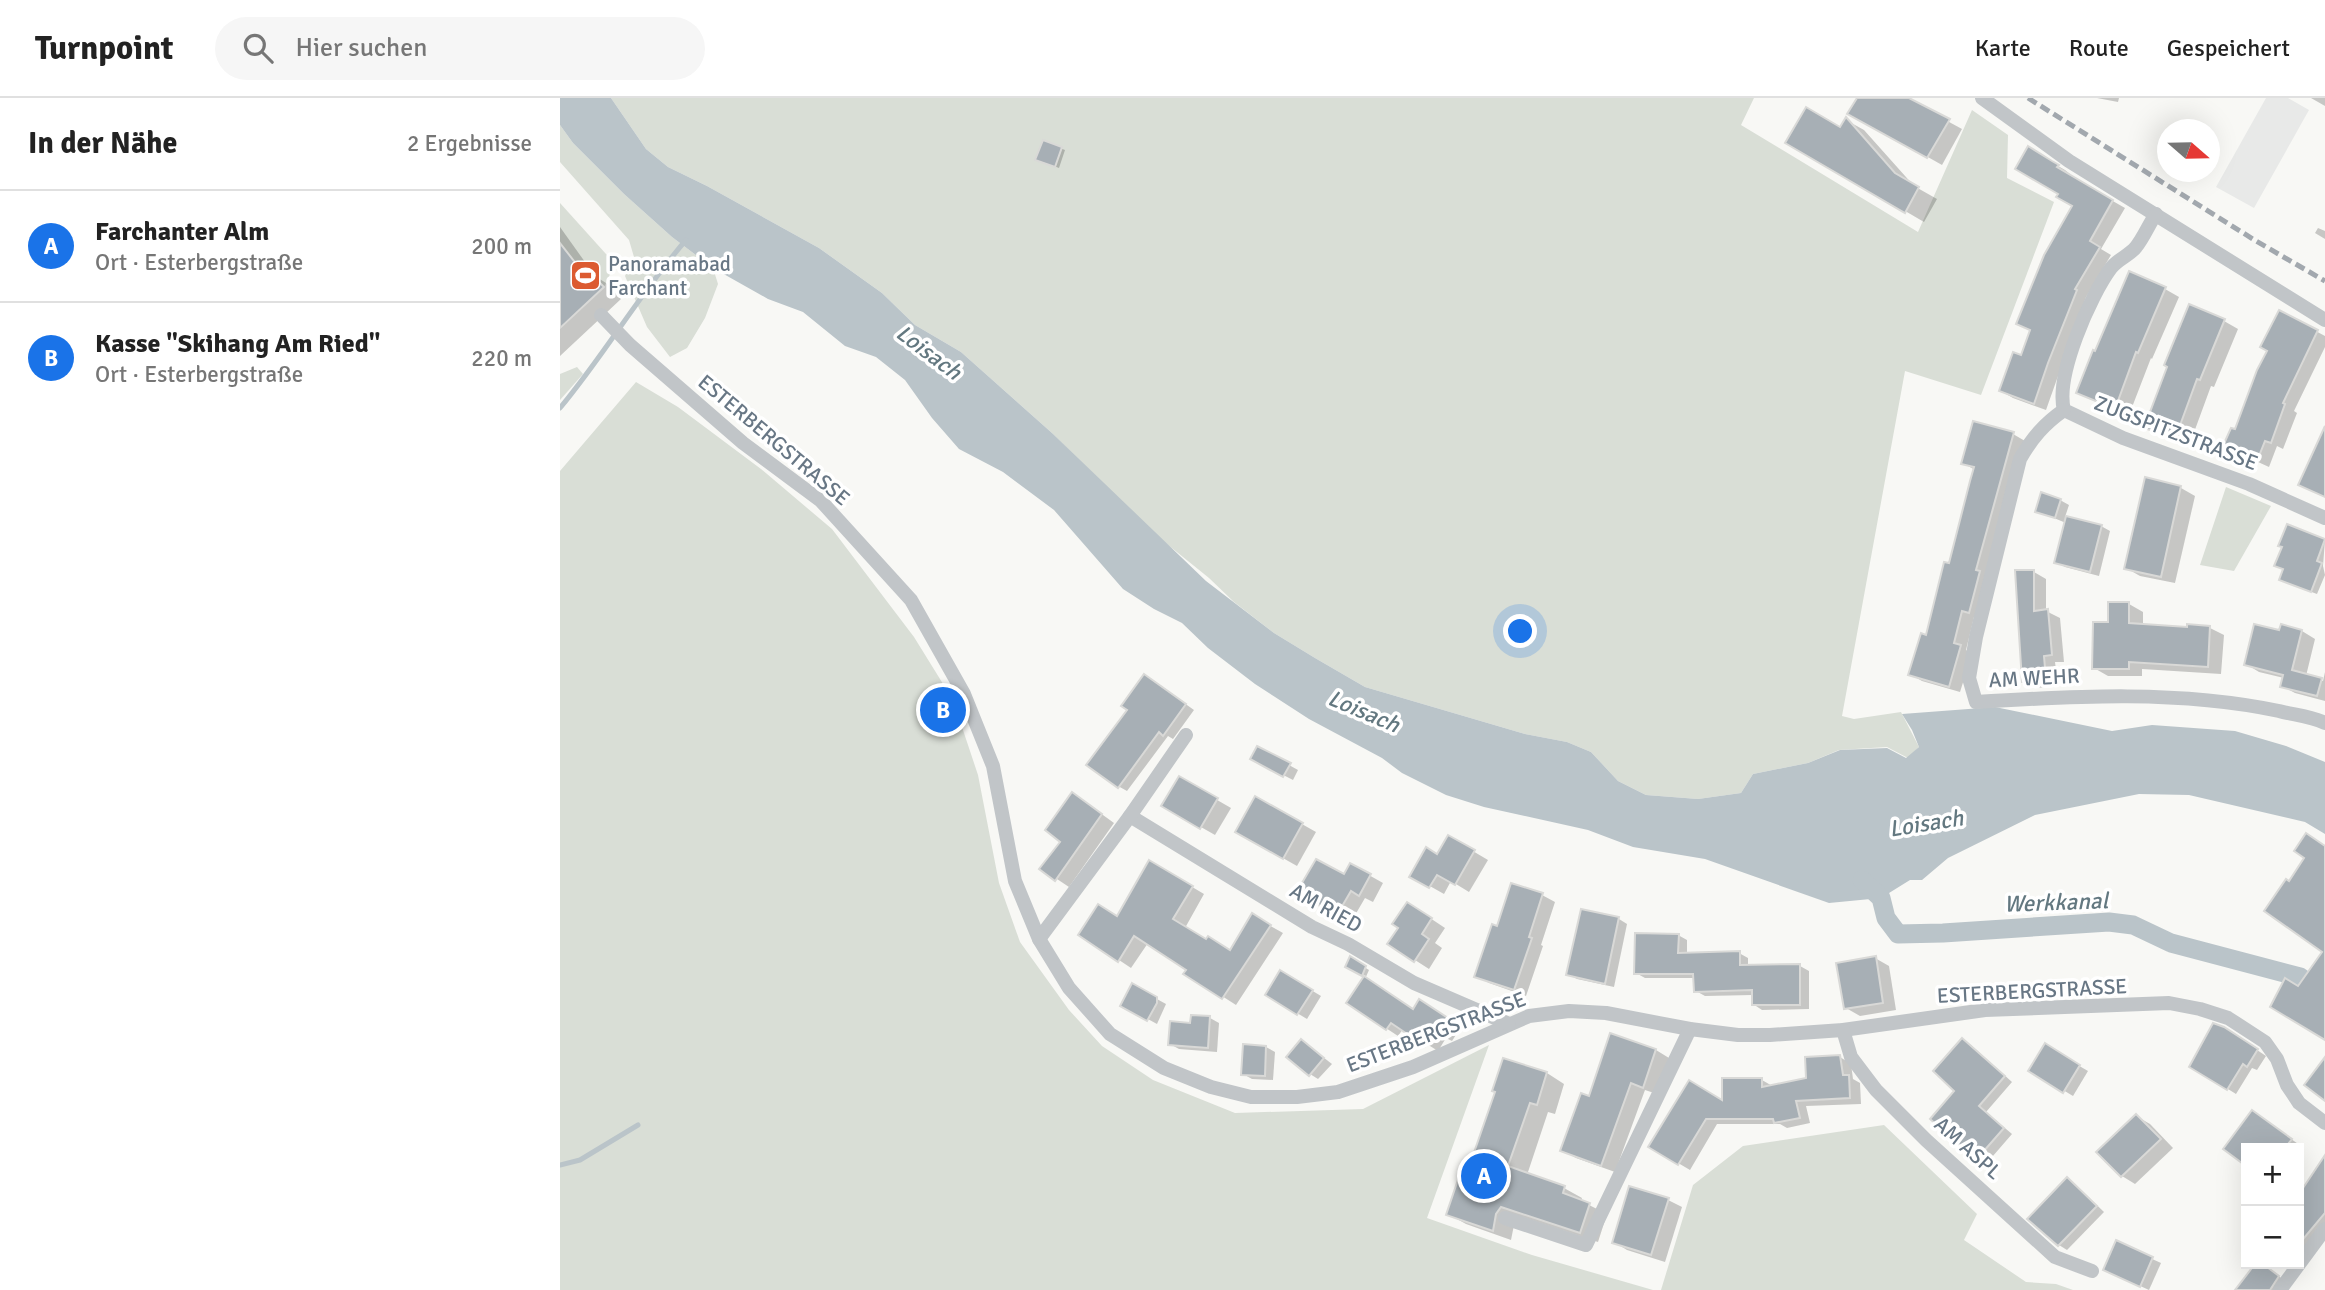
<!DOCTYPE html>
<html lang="de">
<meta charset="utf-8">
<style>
body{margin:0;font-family:Signika,sans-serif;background:#f6f6f6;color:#222}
.controls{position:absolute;right:21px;bottom:21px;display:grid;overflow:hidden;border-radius:0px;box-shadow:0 7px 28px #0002}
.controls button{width:63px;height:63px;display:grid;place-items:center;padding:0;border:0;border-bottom:2px solid #e0e0e0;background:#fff;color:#222;font:35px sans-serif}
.compass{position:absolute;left:1597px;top:21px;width:63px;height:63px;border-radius:50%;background:#fff;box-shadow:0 7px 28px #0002;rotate:110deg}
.you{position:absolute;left:961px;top:534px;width:24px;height:24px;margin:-18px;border:5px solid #fff;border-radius:50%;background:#1a73e8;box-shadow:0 0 0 10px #1a73e833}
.badge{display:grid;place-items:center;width:46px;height:46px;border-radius:50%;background:#1a73e8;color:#fff;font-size:23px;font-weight:700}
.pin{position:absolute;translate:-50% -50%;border:4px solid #fff;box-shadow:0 2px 7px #0006}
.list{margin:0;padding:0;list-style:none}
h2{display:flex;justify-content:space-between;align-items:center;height:91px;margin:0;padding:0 28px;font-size:30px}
h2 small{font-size:23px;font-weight:400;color:#767676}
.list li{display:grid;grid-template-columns:46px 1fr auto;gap:21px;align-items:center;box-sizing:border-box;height:112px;padding:0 28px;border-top:2px solid #e0e0e0}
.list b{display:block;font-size:26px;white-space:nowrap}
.list p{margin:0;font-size:23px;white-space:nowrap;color:#767676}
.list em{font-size:23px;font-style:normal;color:#767676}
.icon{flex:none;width:38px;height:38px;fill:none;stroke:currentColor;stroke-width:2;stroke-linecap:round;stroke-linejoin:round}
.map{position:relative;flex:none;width:1765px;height:1192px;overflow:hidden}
header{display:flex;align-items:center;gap:42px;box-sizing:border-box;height:98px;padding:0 35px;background:#fff;border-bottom:2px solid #e0e0e0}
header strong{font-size:33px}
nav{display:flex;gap:38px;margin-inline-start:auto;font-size:24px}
.search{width:490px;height:63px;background:#f6f6f6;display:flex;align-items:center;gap:18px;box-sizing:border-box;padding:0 24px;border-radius:38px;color:#767676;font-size:26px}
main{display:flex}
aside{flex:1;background:#fff}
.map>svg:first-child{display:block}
</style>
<header>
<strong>Turnpoint</strong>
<div class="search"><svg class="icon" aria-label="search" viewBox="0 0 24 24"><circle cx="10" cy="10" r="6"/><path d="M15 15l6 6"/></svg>Hier suchen</div>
<nav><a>Karte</a><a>Route</a><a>Gespeichert</a></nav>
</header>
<main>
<aside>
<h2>In der Nähe<small>2 Ergebnisse</small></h2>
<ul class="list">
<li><span class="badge">A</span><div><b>Farchanter Alm</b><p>Ort · Esterbergstraße</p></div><em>200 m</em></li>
<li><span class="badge">B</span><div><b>Kasse &quot;Skihang Am Ried&quot;</b><p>Ort · Esterbergstraße</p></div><em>220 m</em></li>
</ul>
</aside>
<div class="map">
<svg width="1765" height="1192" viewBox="0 0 1765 1192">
<rect width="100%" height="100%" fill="#f8f8f5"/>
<!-- built -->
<polygon fill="#e8e9e8" points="1706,0 1728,0 1749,12 1694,110 1656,89"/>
<!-- green -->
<g fill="#d9ded6">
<polygon points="51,0 1194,0 1181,27 1358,134 1412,12 1448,37 1447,80 1494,104 1421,297 1345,273 1282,618 1294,621 1341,614 1359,649 1348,660 1327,649 1279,652 1248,665 1193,676 1181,695 1138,701 1086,697 1058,683 1031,654 1007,644 965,636 805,589 755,560 714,535 674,504 649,480 597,438 492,335 401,254 355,227 322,195 259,150 147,88 108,69 86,51"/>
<polygon points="0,27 13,45 64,96 112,139 153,170 158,186 145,220 127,250 110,259 87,229 65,178 74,159 69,142 0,64"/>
<polygon points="0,105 55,166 44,189 0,230"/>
<polygon points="17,269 23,276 0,302 0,276"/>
<polygon points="76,284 118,309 201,371 272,431 354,539 393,602 418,677 439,785 460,844 509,912 542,948 593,982 675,1015 803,1011 929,947 867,1120 972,1157 1093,1192 0,1192 0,373"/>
<polygon points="1666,389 1711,408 1674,473 1640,467"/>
<polygon points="1324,1027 1417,1116 1404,1142 1466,1184 1496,1186 1513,1192 1101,1192 1133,1087 1183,1048"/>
</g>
<!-- water -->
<polygon fill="#bac4c9" points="0,0 51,0 86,51 108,69 147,88 259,150 322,195 355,227 401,254 492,335 646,483 714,535 755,560 805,589 965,636 1007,644 1031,654 1058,683 1086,697 1138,701 1181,695 1193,676 1248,665 1280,652 1327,650 1346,660 1359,649 1352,632 1342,616 1435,609 1552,633 1592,627 1675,633 1726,648 1765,664 1765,736 1745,724 1629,697 1579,696 1475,717 1388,760 1362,782 1350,782 1321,800 1269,805 1145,761 1073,749 1028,732 924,709 886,697 842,675 822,660 749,621 695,586 648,550 622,525 594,511 563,491 494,412 443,374 399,351 372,320 345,282 316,259 285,248 243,214 208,201 153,170 112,139 64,96 13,45 0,27"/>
<!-- shadow -->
<g fill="#0003">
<polygon points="1299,0 1345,0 1402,31 1382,67 1290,15"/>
<polygon points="1537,0 1559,0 1558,4"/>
<polygon points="1751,0 1765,0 1765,8"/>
<polygon points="1286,22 1304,32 1354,88 1377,101 1364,124 1227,44 1280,31"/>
<polygon points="484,44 505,52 499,70 481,63"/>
<polygon points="1469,51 1505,72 1510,76 1509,78 1565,110 1541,151 1551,157 1526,199 1486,312 1453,300 1441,293 1462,259 1472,233 1458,226 1514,107 1500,96"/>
<polygon points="0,129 35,178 46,185 61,201 0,258"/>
<polygon points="1758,130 1765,133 1765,141 1755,135"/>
<polygon points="1605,191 1619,199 1592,261 1591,260 1569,317 1518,295 1536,255"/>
<polygon points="1720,214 1765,238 1765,249 1734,313 1737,315 1723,351 1717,348 1709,369 1665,349 1676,334 1709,252"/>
<polygon points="1664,223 1678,231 1654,289 1651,288 1629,348 1586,329"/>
<polygon points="1453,336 1465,343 1421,520 1414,519 1406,552 1412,556 1400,594 1362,583 1350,576 1367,539 1390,468 1415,372 1403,365"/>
<polygon points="1586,381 1621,390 1635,398 1615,485 1580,478 1566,470"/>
<polygon points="1500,402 1509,407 1505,419 1541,428 1550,433 1539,478 1505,469 1496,464 1506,425 1477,413"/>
<polygon points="1728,428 1765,442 1763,468 1765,477 1757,496 1727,485 1724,449"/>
<polygon points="1474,474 1486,481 1486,513 1500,520 1504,564 1495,564 1498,588 1476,590 1464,583"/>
<polygon points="1569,506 1583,514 1583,528 1628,531 1628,528 1650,530 1664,537 1661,576 1582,571 1582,578 1548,578 1534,570 1550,526"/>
<polygon points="1722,529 1742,533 1755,541 1746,578 1763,583 1765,574 1765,603 1735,595 1722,588 1724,580 1699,574 1686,566 1721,534"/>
<polygon points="593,583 634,612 613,641 608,638 567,693 558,688"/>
<polygon points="389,601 398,606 402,627 388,630 379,625"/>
<polygon points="698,650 738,672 733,682 692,661"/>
<polygon points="619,680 671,710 655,737 604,708"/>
<polygon points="696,700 756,734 737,768 677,734"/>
<polygon points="525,704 554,725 509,789 482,771 503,743"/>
<polygon points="889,739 928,762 909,794 891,783 884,796 852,778 878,758"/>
<polygon points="590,764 644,796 625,830 647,843 671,854 693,818 723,835 676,907 626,875 628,871 588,845 571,870 559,862 558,819"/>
<polygon points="791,767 823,785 813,804 805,800 791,824 739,794 784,779"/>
<polygon points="953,787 982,797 995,804 981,847 983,848 966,898 929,885 916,878 939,830"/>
<polygon points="1022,813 1059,821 1067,826 1054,889 1017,881 1008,876"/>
<polygon points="861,814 885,830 875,845 882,850 869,871 830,846"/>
<polygon points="1118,837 1127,842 1127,856 1179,855 1188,860 1188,868 1240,868 1249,873 1249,911 1202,912 1193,906 1193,897 1145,898 1136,893 1135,880 1085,880 1076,875"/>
<polygon points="1315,860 1329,868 1336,912 1300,918 1286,910"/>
<polygon points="791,861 809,872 805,881 854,913 871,910 901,929 892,943 886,940 878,953 843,931 838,938 788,905 806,878 787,868"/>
<polygon points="721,874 761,898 747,921 707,897"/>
<polygon points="573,888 606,906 597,926 562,907"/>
<polygon points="650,920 659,925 657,954 619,951 610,946"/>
<polygon points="1673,936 1706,958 1697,972 1692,970 1676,996 1631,968"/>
<polygon points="1051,937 1096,952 1109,960 1097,996 1085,992 1055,1074 1016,1060 1002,1052 1030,1000"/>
<polygon points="1403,942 1411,947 1452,984 1426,1014 1452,1036 1426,1066 1372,1021 1397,993"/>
<polygon points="742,943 772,966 758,981 750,976"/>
<polygon points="1485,948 1528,973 1513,998 1470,972"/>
<polygon points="706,949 715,954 713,982 692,981 683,976"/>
<polygon points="1280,959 1291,966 1293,981 1300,985 1301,1006 1246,1008 1250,1025 1227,1030 1220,1026 1157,1026 1130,1072 1091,1049 1202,982 1214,989 1248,981"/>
<polygon points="944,962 987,975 1004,986 995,1016 988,1014 967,1077 1004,1090 1022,1100 1021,1103 1047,1116 1038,1144 959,1118 954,1127 951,1142 906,1126 888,1116 911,1068 937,993"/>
<polygon points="1692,1014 1744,1050 1739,1058 1739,1050 1686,1050 1686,1066 1666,1050"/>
<polygon points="1576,1018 1590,1026 1613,1050 1575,1086 1562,1078"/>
<polygon points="1763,1064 1765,1065 1765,1135 1748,1156 1739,1150 1739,1099"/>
<polygon points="1507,1081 1516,1087 1544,1114 1507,1152 1499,1147"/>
<polygon points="1108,1102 1122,1109 1105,1164 1067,1152 1054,1144"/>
<polygon points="1557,1145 1601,1165 1589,1192 1554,1176"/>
<polygon points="1697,1166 1707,1169 1726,1184 1721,1192 1677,1192"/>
</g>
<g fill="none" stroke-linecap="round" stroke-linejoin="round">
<!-- stream -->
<g stroke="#bac4c9" stroke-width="5">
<path d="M0,310c45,-54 80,-115 126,-168"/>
<polyline points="0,1067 20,1062 78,1027"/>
</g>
<!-- canal -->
<polyline stroke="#bac4c9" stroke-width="19" points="1302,782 1321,800 1326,820 1338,836 1383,835 1549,824 1573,827 1611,845 1740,879 1765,897"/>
</g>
<!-- building -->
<g fill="#a7afb5" stroke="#d9d9d7" stroke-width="2">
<polygon points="1297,0 1349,0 1390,21 1367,60 1287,16"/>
<polygon points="1246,9 1280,29 1286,19 1335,75 1359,89 1345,115 1225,45"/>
<polygon points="483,42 502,49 495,69 475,62"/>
<polygon points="1468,48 1492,63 1499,67 1497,69 1553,102 1530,143 1540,149 1515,191 1517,192 1488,265 1474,306 1439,293 1453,254 1461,257 1470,232 1456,226 1484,157 1512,108 1496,99 1498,96 1455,71"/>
<polygon points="0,145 24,176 27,172 44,189 0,230"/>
<polygon points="1569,173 1606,189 1578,255 1576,254 1555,311 1516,295 1533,252 1535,253"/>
<polygon points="1629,206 1665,221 1640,282 1637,281 1615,341 1584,330 1607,269 1604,267"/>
<polygon points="1719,212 1758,232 1723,305 1725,306 1711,345 1705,343 1697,363 1662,350 1671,330 1675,331 1697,272 1707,253 1700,249"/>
<polygon points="1413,323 1454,334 1416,472 1420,473 1409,515 1402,513 1394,545 1401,547 1389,589 1348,577 1361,535 1366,537 1384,464 1389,465 1410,383 1414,369 1401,366"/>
<polygon points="1765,328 1765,399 1738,387"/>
<polygon points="1585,379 1621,388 1601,479 1564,471"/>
<polygon points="1481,394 1501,401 1495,420 1475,414"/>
<polygon points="1506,418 1542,427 1530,474 1494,465"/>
<polygon points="1727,426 1765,441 1757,463 1762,465 1751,494 1719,482 1723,471 1714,468 1722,449 1718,448"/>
<polygon points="1455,472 1474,472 1474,513 1488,511 1492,557 1484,558 1486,582 1462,584"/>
<polygon points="1548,504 1569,504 1569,525 1627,529 1627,526 1650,528 1648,569 1569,564 1569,571 1532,571 1533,524 1548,524"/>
<polygon points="1694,526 1719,532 1721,526 1742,532 1732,572 1762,580 1757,598 1720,589 1723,577 1684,567"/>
<polygon points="584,576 626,606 603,638 599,634 558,690 526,667 567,612 561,608"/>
<polygon points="389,599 394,622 377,626 373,602"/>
<polygon points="697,648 731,665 723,679 690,661"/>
<polygon points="619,678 658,700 640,731 601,708"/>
<polygon points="512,694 542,716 495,783 479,771 500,744 485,732"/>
<polygon points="695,698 743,725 723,761 675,734"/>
<polygon points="1746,735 1765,748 1765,942 1710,909 1725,880 1738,888 1762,854 1704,813 1726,781 1729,783 1744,760 1734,753"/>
<polygon points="888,737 915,752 895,787 877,777 869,790 849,779 866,749 877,756"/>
<polygon points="756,761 784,776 790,765 811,776 799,798 791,793 777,817 736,795"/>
<polygon points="589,762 633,788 613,821 646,841 648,838 670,852 692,815 711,827 662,901 623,876 626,872 574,838 558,864 518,837 538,806 557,818"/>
<polygon points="951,785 983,795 969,839 972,840 954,892 914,879 932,826 937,828"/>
<polygon points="847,804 872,820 862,836 869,841 854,864 827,846 838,830 832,826"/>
<polygon points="1021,811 1059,819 1045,886 1006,877"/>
<polygon points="1075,835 1119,836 1118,855 1180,853 1180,867 1240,866 1240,907 1192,907 1192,892 1134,894 1133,876 1074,876"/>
<polygon points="790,858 806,868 802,878 785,869"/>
<polygon points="1316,858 1323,905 1284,911 1276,865"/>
<polygon points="720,872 753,892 737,917 705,897"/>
<polygon points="804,878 853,911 859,901 891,922 879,938 874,935 865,948 831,925 826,932 786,905"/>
<polygon points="572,885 597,899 597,905 587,923 560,908"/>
<polygon points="631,917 650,918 648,950 608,947 610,923 630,925"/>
<polygon points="1653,925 1664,929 1698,951 1687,969 1683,966 1667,992 1629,969"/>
<polygon points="1050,935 1096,951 1083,990 1071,985 1041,1068 1000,1053 1021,995 1029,998"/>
<polygon points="1402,940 1445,978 1419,1008 1444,1030 1416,1062 1370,1021 1394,993 1373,973"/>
<polygon points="741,941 764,960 749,978 726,959"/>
<polygon points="1485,945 1520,967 1503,995 1468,973"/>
<polygon points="683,946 706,948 705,978 681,977"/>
<polygon points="1280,957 1283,977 1289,977 1290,1000 1236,1003 1240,1020 1214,1025 1213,1021 1146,1021 1118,1067 1088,1049 1129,982 1162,1002 1162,980 1202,980 1202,989 1246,980 1245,959"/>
<polygon points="1765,959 1765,1003 1744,987"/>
<polygon points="943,960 987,974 977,1007 970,1005 948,1068 1005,1088 1003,1095 1030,1105 1020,1135 941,1109 936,1116 933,1133 886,1117 904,1064 910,1066 935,994 932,993"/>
<polygon points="1692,1012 1732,1041 1725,1050 1686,1050 1686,1068 1663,1051"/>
<polygon points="1576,1016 1601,1041 1561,1079 1536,1054"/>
<polygon points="1765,1057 1765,1115 1739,1146 1739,1096"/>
<polygon points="1507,1079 1537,1108 1498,1148 1467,1121"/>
<polygon points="1069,1088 1109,1100 1091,1157 1052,1145"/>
<polygon points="1556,1142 1593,1159 1580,1189 1543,1172"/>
<polygon points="1695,1166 1703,1166 1719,1178 1710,1192 1675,1192"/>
</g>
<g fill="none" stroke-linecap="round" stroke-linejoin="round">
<!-- minor -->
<g stroke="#c1c5c8" stroke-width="14">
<polyline points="1422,0 1509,63 1765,222"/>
<path d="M1596,116c-7,10 -12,23 -20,33 -6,8 -18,12 -25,21 -21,28 -56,108 -47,142l59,28 126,46 76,34"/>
<polyline points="41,217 70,247 183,345 261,403 351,502 404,596 433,668 455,783 479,841 509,890 550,936 604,970 651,989 691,999 737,999 778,994 853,969 969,918 1009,913 1046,915 1130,931 1178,937 1210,937 1283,932 1425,912 1609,905 1640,911 1668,920 1705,944 1717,961 1727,987 1739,1005 1765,1025"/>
<path d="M1504,312c-20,14 -32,28 -44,49l-44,178 -7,41 7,24c100,-6 203,-12 303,9 15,4 32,5 46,12"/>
<polyline points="570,718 752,829 788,846 854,885 949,926"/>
<polyline points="479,841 570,718 626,637"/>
<polyline points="1283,932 1291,959 1316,992 1366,1042 1495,1159 1532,1173"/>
<polyline points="945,1120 1026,1147 1130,931"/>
<polyline points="1720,1192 1765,1131"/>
</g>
<!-- rail -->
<polyline stroke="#a2a8ae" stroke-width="5" stroke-dasharray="10 5" stroke-linecap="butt" points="1468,0 1696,143 1765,183"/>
</g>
<!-- icons -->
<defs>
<symbol id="stadium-square" viewBox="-11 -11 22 22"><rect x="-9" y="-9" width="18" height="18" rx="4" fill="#dc5b31" stroke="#fff"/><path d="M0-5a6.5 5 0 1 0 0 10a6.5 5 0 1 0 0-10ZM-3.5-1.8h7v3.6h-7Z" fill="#fff"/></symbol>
</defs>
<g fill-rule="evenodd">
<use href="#stadium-square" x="8" y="160" width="35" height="35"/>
</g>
<g text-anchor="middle" stroke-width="7" stroke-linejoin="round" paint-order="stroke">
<!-- poi labels -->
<g font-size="21" fill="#687785" stroke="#fff" text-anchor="start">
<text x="48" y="173">Panoramabad<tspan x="48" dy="24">Farchant</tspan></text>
</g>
<!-- street labels -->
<g font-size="21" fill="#687785" stroke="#fff">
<text transform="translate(1616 335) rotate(21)" y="7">ZUGSPITZSTRASSE</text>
<text transform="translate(214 342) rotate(40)" y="7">ESTERBERGSTRASSE</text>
<text transform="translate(1474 580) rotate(-3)" y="7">AM WEHR</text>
<text transform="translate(766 810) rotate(29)" y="7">AM RIED</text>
<text transform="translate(1472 893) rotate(-3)" y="7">ESTERBERGSTRASSE</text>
<text transform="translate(876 934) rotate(-21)" y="7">ESTERBERGSTRASSE</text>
<text transform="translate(1408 1050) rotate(42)" y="7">AM ASPL</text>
</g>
<!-- water labels -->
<g font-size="23" font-style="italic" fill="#637880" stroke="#fff">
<text transform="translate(369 254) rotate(37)" y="8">Loisach</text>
<text transform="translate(804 613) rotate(23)" y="8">Loisach</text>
<text transform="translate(1366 725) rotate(-9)" y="8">Loisach</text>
<text transform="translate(1496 804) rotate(-2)" y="8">Werkkanal</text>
</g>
</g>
</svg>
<div class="controls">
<button>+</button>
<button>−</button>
</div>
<svg class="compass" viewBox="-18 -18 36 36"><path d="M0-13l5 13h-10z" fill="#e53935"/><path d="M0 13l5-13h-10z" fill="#767676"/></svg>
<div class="you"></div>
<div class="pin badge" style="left:924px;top:1078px">A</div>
<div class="pin badge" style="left:383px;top:612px">B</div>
</div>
</main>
